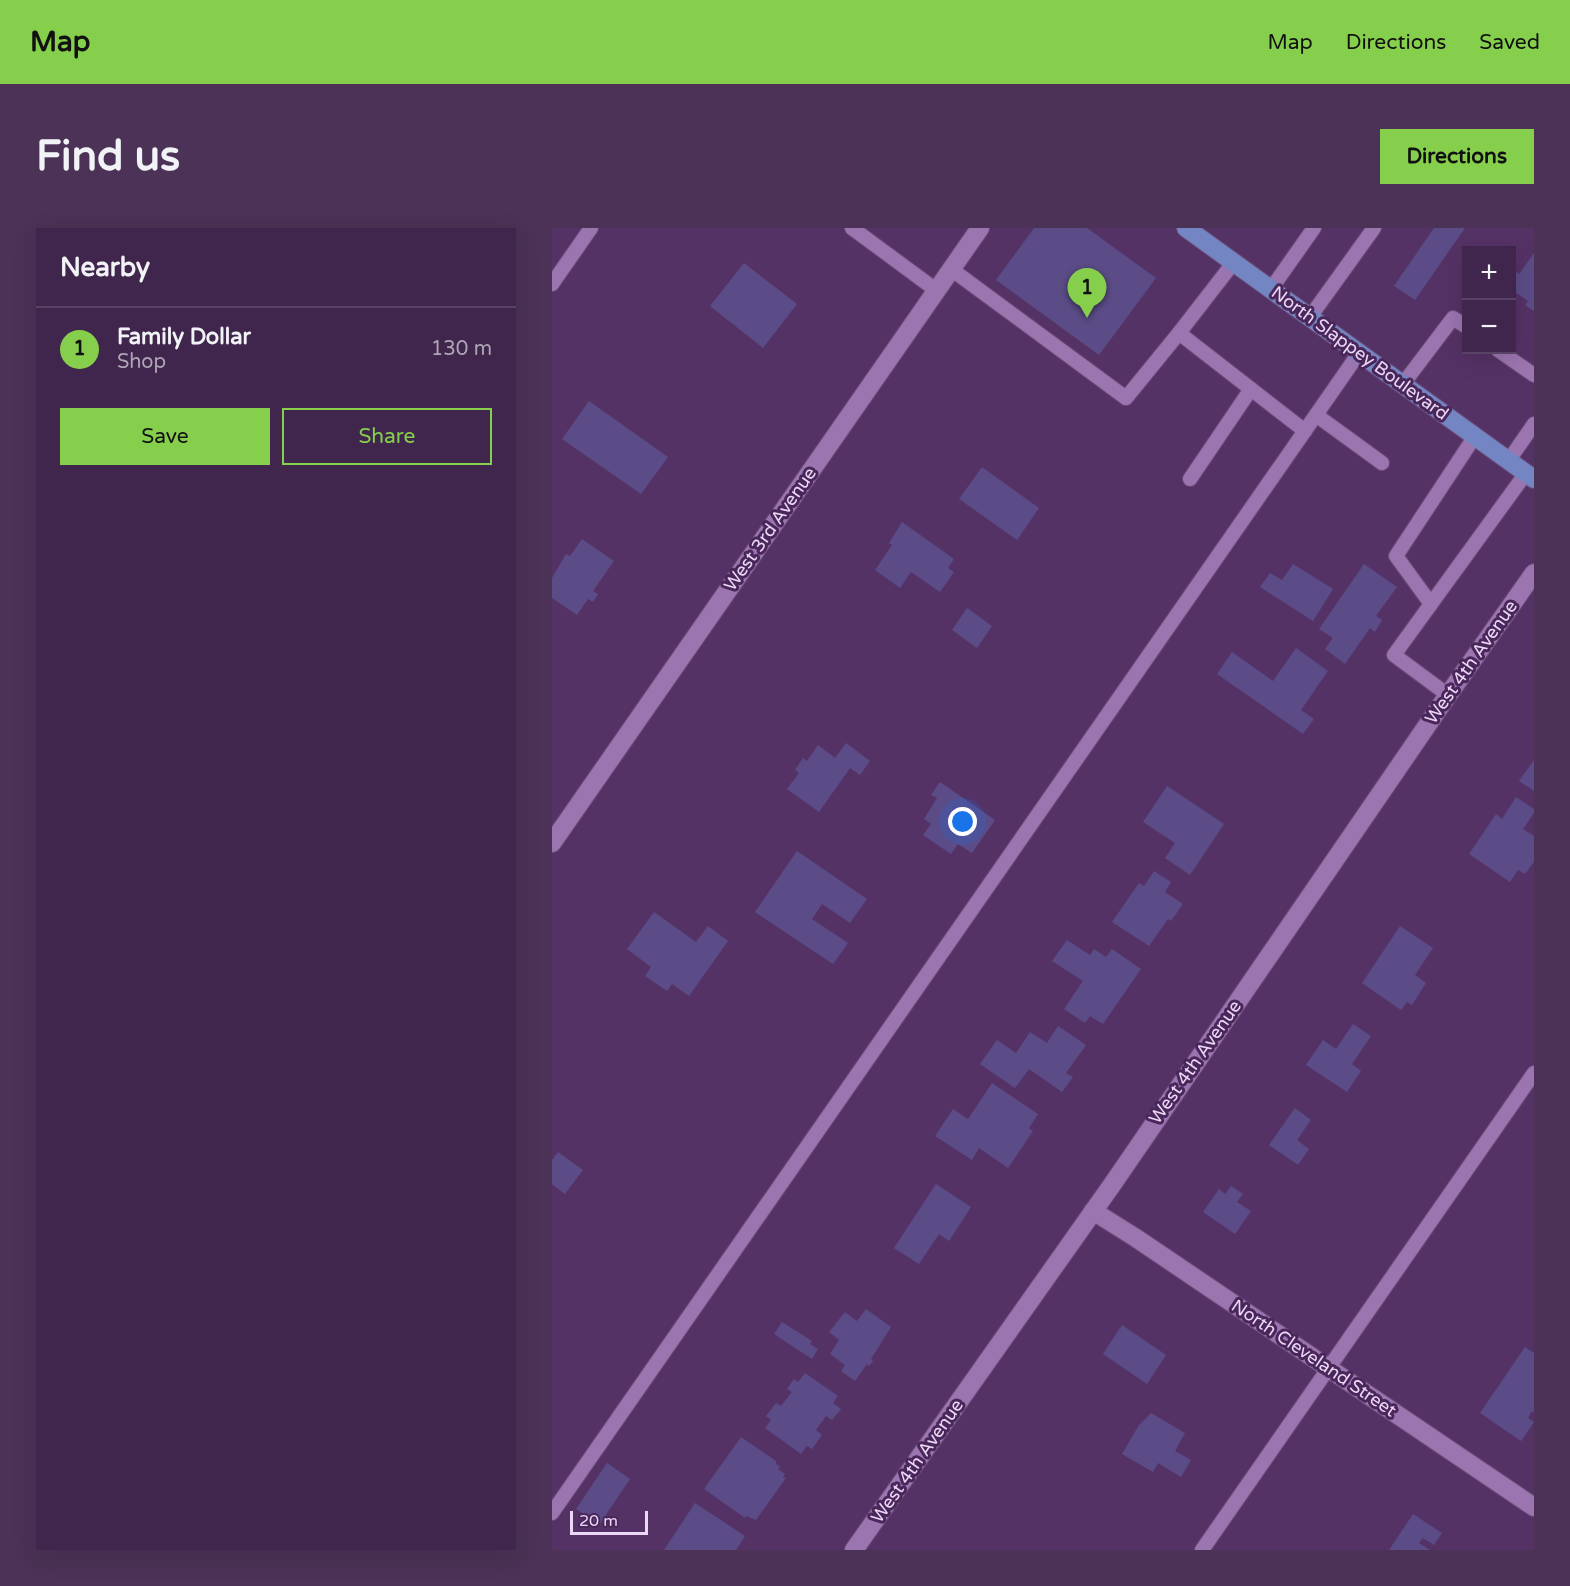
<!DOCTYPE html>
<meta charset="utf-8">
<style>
body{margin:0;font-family:"Varela Round",sans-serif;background:#4b3256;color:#f1f3f6}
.controls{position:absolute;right:18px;top:18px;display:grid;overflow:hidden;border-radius:0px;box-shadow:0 6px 24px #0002}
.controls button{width:54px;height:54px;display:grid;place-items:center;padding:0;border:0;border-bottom:2px solid #594364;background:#40264c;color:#f1f3f6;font:30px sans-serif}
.scale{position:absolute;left:18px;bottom:15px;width:78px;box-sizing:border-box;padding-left:6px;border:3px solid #ebd7f6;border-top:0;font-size:16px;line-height:21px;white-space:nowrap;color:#ebd7f6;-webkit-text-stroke:4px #4a275a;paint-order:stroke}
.you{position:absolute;left:411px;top:594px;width:21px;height:21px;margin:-15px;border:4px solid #fff;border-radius:50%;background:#1a73e8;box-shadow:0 0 0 9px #1a73e833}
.badge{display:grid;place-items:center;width:39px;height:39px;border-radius:50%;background:#86cf4c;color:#111;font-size:20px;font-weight:700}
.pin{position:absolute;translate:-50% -50px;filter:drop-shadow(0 2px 3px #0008)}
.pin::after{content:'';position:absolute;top:32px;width:21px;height:18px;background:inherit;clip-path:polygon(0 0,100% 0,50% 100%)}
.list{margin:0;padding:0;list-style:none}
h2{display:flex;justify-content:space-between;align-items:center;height:78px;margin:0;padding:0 24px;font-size:26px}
h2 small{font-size:20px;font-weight:400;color:#aea5b5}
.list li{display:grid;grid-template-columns:39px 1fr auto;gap:18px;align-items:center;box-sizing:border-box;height:84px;padding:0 24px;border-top:2px solid #594364}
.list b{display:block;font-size:22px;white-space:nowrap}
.list p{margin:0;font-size:20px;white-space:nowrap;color:#aea5b5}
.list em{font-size:20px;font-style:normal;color:#aea5b5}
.actions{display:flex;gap:12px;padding:18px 24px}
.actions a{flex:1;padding:14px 0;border:2px solid #86cf4c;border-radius:0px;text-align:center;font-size:21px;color:#86cf4c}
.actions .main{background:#86cf4c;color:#111}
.map{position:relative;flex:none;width:982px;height:1322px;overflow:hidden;border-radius:0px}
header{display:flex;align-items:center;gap:36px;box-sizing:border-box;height:84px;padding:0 30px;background:#86cf4c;color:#111}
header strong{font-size:28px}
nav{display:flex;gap:33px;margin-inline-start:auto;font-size:21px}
.intro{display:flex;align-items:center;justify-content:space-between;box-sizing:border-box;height:144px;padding:0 36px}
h1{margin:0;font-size:42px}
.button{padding:15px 27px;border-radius:0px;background:#86cf4c;color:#111;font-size:21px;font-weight:700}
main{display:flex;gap:36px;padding:0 36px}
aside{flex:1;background:#40264c;border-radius:0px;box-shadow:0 6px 24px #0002}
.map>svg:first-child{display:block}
</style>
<header>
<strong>Map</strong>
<nav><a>Map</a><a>Directions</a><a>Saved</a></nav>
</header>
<div class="intro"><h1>Find us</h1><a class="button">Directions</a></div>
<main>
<aside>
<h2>Nearby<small></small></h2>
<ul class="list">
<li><span class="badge">1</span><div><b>Family Dollar</b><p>Shop</p></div><em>130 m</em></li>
</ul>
<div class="actions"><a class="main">Save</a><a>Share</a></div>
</aside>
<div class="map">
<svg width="982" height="1322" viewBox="0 0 982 1322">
<rect width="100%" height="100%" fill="#553266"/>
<!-- building -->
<g fill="#5b4c87">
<polygon points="482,0 535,0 604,50 547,127 444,52"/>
<polygon points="882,0 913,0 863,72 842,58"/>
<polygon points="982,25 982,83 973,77 976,73 960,62 960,41 967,46"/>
<polygon points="192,35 245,76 211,120 158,78"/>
<polygon points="37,173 116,229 89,266 10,211"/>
<polygon points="430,239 487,280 465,312 407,271"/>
<polygon points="350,294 402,331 396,340 402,344 388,364 359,344 348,360 323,342 340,317 337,315"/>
<polygon points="30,311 62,333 41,363 46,366 41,374 36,371 25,387 0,370 0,350 14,326 18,328"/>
<polygon points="741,336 781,361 761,393 708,359 718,345 730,352"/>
<polygon points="812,336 845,359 824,388 830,392 823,404 818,400 793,436 773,421 781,410 767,401"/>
<polygon points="415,380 440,398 425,420 400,402"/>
<polygon points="744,420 776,443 749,482 762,491 751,506 665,446 680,424 721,453"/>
<polygon points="294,515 318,533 308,547 298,540 267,584 235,561 247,545 243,542 251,530 255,533 266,517 283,530"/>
<polygon points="982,532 982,563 967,553"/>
<polygon points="388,554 443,592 420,625 406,616 399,626 371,607 379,596 372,591 385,570 379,567"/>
<polygon points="615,558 672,596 638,647 613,630 623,615 591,594"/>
<polygon points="964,569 982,581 982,585 971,601 982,608 982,634 973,646 966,642 958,654 917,626 944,586 950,591"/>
<polygon points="245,623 315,671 298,695 270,676 260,691 296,715 281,736 203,684"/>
<polygon points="602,643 619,654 613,664 631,676 619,693 616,691 597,718 560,694 587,655 592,658"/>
<polygon points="102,684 144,714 156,698 176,713 137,768 120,756 115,763 93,748 99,739 75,721"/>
<polygon points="848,698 881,720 863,747 874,755 860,777 855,774 849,782 810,755"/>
<polygon points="515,712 538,727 542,721 554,729 560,721 589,741 551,796 538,788 533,795 512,781 531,753 500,733"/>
<polygon points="801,796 819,808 800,836 809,843 795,864 754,837 771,812 784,821"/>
<polygon points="506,798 534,817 514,845 521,849 510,864 477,841 463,860 428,836 445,812 464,825 478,804 495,815"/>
<polygon points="440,855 486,886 477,900 481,903 456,940 427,920 420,932 383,908 401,881 416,891"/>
<polygon points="743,880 759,892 745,912 757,921 746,937 717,917"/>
<polygon points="6,924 31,942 13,966 0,956 0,932"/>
<polygon points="384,956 419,979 397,1013 387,1006 367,1036 342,1020"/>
<polygon points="679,958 691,966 685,974 699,983 683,1006 651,984 667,961 673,966"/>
<polygon points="314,1081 339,1099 319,1131 321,1133 317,1138 315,1136 303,1153 289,1143 293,1137 278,1126 287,1112 277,1104 293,1084 305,1093"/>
<polygon points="230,1094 260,1113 258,1116 266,1121 260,1131 222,1106"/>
<polygon points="570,1097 614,1127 595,1156 551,1126"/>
<polygon points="973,1119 982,1125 982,1185 980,1183 976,1190 982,1194 969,1213 928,1185"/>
<polygon points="253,1145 286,1168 281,1175 289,1181 280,1192 274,1188 264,1202 270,1207 260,1221 255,1218 249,1226 213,1200 219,1192 214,1188 224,1175 229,1178 240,1164 235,1161 242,1151 246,1154"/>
<polygon points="599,1185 633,1205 623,1223 639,1232 629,1249 606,1235 601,1244 570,1226 587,1197"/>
<polygon points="189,1209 224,1233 224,1236 228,1239 226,1241 233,1246 231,1249 234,1250 204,1292 194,1288 193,1290 152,1261"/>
<polygon points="55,1235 78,1251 47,1297 24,1281"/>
<polygon points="143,1275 193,1308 184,1322 112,1322"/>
<polygon points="861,1286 890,1305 882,1317 871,1310 867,1315 878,1322 837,1322"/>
</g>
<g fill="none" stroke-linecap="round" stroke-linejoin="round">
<defs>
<g id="service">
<polyline points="300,0 384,62"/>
<polyline points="682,34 627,105 753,203"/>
<polyline points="399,41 574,170 627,105"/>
<polyline points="0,56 39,0"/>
<polyline points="719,61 762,0"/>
<polyline points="758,89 822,0"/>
<polyline points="946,122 982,147"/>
<polyline points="851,156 901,90 915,99"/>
<polyline points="764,187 830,235"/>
<polyline points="957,232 982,196"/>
<polyline points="638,251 699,161"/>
<polyline points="879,376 844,328 923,208"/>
<polyline points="896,467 842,427 974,245"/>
<polyline points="0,1285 807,125"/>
<polyline points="650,1322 982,845"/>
</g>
<g id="minor">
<polyline points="0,615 428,0"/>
<polyline points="541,983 584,1010 982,1279"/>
<polyline points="302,1322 562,954 896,467 982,345"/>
</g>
<polyline id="primary" points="634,0 982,251"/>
</defs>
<!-- service casing -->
<use href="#service" stroke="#6c4d79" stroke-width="16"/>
<!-- minor casing -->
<use href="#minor" stroke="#6c4d79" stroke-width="20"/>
<!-- primary casing -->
<use href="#primary" stroke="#6c4d79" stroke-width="20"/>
<!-- service -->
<use href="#service" stroke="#9b75af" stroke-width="14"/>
<!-- minor -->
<use href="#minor" stroke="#9b75af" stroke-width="18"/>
<!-- primary -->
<use href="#primary" stroke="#7385c2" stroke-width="18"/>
</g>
<g text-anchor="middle" stroke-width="6" stroke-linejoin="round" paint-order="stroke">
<!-- street labels -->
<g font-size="18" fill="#ebd7f6" stroke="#4a275a">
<text transform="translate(808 125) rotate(36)" y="6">North Slappey Boulevard</text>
<text transform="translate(218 301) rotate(-55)" y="6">West 3rd Avenue</text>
<text transform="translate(919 434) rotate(-55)" y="6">West 4th Avenue</text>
<text transform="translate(643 834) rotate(-55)" y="6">West 4th Avenue</text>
<text transform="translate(762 1130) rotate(34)" y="6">North Cleveland Street</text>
<text transform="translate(365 1233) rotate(-55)" y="6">West 4th Avenue</text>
</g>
</g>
</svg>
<div class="controls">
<button>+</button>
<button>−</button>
</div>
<div class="scale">20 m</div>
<div class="you"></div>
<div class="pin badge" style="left:535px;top:90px">1</div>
</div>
</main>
